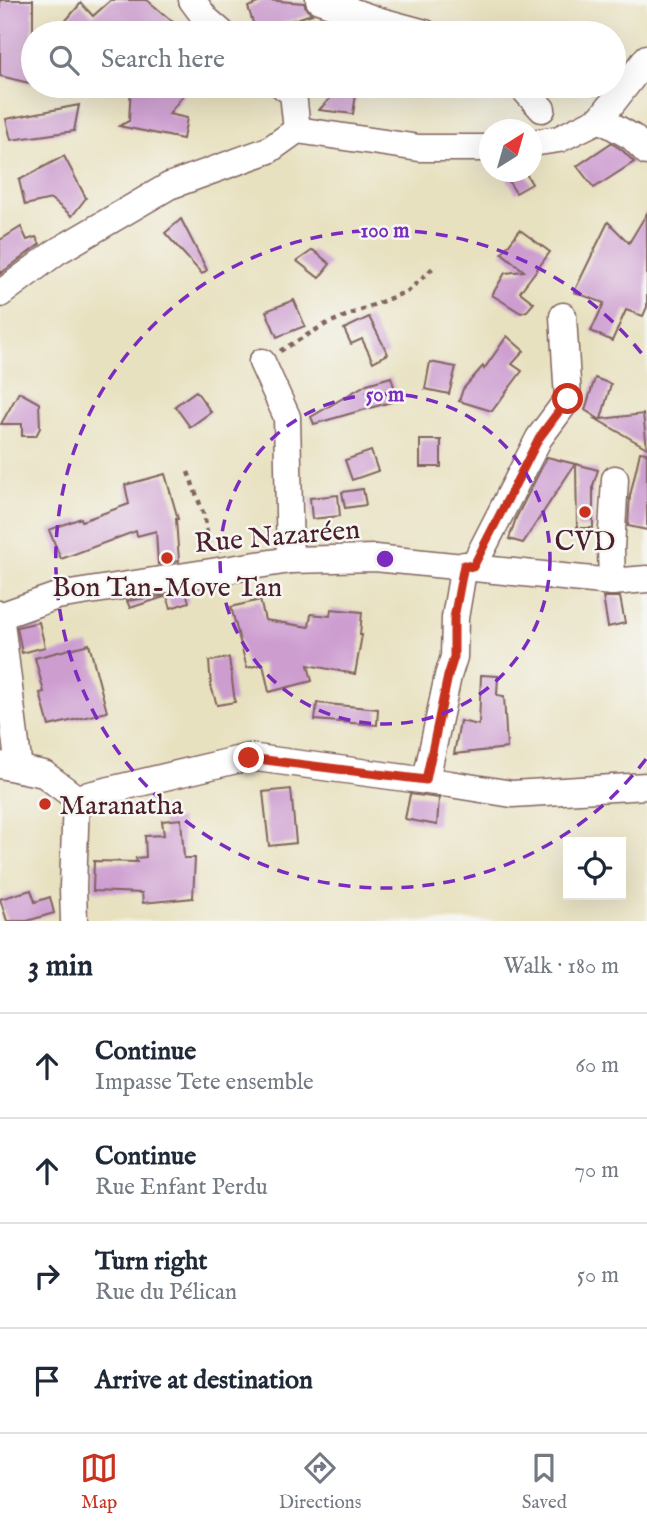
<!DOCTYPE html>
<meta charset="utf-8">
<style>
body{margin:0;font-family:"IM FELL English",serif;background:#f2f2f3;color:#1f2937}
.controls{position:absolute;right:21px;bottom:21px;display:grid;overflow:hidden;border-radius:0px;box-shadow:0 7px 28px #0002}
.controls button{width:63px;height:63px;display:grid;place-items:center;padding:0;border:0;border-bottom:2px solid #e0e1e3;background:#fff;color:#1f2937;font:35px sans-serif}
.compass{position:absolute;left:479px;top:119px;width:63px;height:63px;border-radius:50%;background:#fff;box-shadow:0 7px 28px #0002;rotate:37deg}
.stop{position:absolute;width:21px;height:21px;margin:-16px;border:5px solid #c8321e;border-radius:50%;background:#fff}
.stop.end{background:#c8321e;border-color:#fff;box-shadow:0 2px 7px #0008}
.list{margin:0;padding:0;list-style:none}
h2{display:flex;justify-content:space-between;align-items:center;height:91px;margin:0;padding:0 28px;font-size:30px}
h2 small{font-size:23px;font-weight:400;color:#747a83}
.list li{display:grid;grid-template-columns:46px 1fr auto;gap:21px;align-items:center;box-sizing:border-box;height:105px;padding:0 28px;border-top:2px solid #e0e1e3}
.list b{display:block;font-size:26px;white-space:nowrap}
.list p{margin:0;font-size:23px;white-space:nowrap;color:#747a83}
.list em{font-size:23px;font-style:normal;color:#747a83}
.icon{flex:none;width:38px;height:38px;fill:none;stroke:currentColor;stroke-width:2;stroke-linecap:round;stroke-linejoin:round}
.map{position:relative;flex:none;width:647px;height:921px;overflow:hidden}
.search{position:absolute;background:#fff;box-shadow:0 7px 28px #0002;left:21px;right:21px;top:21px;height:77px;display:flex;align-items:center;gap:18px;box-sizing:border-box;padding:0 24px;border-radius:38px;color:#747a83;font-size:26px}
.sheet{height:511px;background:#fff}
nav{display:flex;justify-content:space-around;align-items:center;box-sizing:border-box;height:98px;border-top:2px solid #e0e1e3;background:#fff;font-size:19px;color:#747a83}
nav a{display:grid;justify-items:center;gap:4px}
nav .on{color:#c8321e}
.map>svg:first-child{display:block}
</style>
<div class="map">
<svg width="647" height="921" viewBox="0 0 647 921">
<rect width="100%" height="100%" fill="#f6f6f2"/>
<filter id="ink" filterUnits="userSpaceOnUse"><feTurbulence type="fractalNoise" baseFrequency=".0143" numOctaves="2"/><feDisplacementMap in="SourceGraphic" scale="14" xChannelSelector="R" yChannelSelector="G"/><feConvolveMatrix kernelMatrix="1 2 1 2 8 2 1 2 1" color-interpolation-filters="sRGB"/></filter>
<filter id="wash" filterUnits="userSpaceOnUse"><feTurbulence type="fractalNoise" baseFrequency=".00686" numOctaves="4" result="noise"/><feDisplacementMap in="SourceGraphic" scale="28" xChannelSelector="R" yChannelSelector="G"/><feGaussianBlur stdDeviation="1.57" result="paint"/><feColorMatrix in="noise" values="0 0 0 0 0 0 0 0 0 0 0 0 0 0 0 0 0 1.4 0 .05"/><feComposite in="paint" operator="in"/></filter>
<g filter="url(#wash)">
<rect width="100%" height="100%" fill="#e8e1c0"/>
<g id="blocks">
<!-- building -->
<g fill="#cd9dd0">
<polygon points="0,0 33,0 33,84 0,76"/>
<polygon points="111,0 147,0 186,33 55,33 81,3 93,16"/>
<polygon points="265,0 304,3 307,10 312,14 256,32 248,7"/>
<polygon points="131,86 176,86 185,93 169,114 187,118 183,139 119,126 129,121"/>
<polygon points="342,86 357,88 353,114 319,110"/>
<polygon points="79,105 74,131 11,140 6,119"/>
<polygon points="611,143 622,150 634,162 594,188 577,166"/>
<polygon points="64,156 86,198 72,216 51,199 25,205 19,180"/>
<polygon points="519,172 525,172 532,184 516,193 507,179"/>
<polygon points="647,213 647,307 643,316 626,310 612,341 591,331 604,303 574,292 608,222 629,243"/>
<polygon points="181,219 207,270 202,274 165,233"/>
<polygon points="21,227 27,240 36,237 40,244 0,274 0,240"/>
<polygon points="520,230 550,252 520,292 534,303 527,311 521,313 492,295 505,273 524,271 502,253"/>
<polygon points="313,250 330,264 319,278 297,261"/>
<polygon points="294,300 305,326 277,337 266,311"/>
<polygon points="369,317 388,354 373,362 362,339 351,344 344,329"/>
<polygon points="507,336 524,351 512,364 522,371 492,411 459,401 463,389 483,366 484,369"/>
<polygon points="430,362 456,367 449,394 425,389"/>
<polygon points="391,377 398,400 314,424 311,417 367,384"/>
<polygon points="595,378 611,384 601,419 643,414 647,448 596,419 599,419 585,410"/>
<polygon points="196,391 211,412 190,427 175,406"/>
<polygon points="19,392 39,403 40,428 36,436 22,436 22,424 1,424"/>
<rect x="420" y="440" width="21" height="27"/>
<polygon points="371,451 378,471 352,480 345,460"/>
<polygon points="640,452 647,453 647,530 628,526 630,496"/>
<polygon points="547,457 575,464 523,543 509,539 516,518"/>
<polygon points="576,464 598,470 593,486 593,528 577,528"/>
<polygon points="165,474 178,519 176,519 179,561 158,564 156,531 137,536 136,531 61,559 49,530 81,518 82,521 129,504 125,485"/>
<polygon points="363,489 366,505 345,508 342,492"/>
<polygon points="338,495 340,516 312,519 310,498"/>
<polygon points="186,592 189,602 171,608 167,596 130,608 127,601"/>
<polygon points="603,597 620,597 625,623 608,627"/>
<polygon points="260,600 265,620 309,627 311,614 330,616 331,609 362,612 360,635 362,635 355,674 308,665 312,681 269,692 263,664 247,668 231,607"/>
<polygon points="39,622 45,647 22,653 17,627"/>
<polygon points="89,644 107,712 49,726 40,693 44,692 35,658"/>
<polygon points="229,658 235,702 217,705 211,686 209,661"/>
<polygon points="481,675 498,676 497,695 504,696 507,748 454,754 460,721 479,725"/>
<polygon points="317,703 378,709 377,725 315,720"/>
<polygon points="291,789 296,843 269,846 263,792"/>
<polygon points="410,794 439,798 437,825 405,819"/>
<polygon points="181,819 184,858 195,858 193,898 143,903 142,893 93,891 94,861 137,862 136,858 146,857 145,836 164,835 162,821"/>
<polygon points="31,890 35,902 50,897 54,913 27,921 7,921 0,899"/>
</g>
</g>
</g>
<g filter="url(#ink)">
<use href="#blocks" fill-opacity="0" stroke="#81635f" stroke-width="2"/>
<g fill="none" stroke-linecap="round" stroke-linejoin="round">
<defs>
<g id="minor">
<polyline points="192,0 206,19 222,33"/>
<polyline points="319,0 377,20 425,33"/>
<polyline points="283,86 293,93 297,130"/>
<polyline points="521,86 542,109"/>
<polyline points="600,119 632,137 647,152"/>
<polyline points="532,143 559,139 600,119 647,58"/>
<polyline points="0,294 56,252 169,186 269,150 297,130 419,148 490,148"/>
<polyline points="262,362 287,417 290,560"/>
<polyline points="473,567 539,438 568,399 563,316"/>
<polyline points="612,582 611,548 615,479"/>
<polyline points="0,614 19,769"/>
<polyline points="0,616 57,596 290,560 375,558 612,582 647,579"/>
<polyline points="0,765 44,774 76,798 249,757 450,784 512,794 647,786"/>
<polyline points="426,780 448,676 454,657 455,618 464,565"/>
<polyline points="74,921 73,888 76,798"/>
</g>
</defs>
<!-- minor casing -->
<use href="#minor" stroke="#81635f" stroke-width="29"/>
<!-- path -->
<g stroke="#81635f" stroke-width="4.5" stroke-dasharray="5 5" stroke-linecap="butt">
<polyline points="280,351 326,324 408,291 434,267"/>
<polyline points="188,472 205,518 209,550"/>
</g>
<!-- minor -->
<use href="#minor" stroke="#fff" stroke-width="26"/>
</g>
</g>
<g fill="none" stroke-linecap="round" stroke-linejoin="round" filter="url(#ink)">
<!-- route -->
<polyline stroke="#c8321e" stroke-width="9" points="249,758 426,780 448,676 454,657 454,618 464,565 473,567 539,438 568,399"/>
</g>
<!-- distance rings -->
<g fill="none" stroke="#7b2cbf" stroke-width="3.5" stroke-dasharray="12 9">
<circle cx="385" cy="559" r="165"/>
<path d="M646 759A329 329 0 1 1 646 359"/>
</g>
<!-- markers -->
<g fill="#c8321e" stroke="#f6f6f2" stroke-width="2.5">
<circle cx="585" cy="512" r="7"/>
<circle cx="167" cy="558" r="7"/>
<circle cx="45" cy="804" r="7"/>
</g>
<g text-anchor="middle" stroke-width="5" stroke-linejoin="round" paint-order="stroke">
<!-- street labels -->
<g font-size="28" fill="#4a1f2b" stroke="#f6f6f2">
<text transform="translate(277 535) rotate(-5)" y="10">Rue Nazaréen</text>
</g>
<!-- poi labels -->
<g font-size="28" fill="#4a1f2b" stroke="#f6f6f2">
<text x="585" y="550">CVD</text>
<text x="167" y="596">Bon Tan-Move Tan</text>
<text x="59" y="814" text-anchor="start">Maranatha</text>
</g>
</g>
<circle cx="385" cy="559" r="10" fill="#7b2cbf" stroke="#f6f6f2" stroke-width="3.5"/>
<g font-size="21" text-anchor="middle" font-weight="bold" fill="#7b2cbf" stroke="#f6f6f2" stroke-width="5" stroke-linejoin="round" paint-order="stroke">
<text x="385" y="237">100 m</text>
<text x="385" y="401">50 m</text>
</g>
</svg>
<div class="controls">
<button><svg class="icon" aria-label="locate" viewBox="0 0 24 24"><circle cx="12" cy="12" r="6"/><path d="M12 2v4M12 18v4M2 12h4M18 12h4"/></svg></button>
</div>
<svg class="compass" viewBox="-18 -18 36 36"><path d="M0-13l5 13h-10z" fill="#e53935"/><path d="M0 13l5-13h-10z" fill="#747a83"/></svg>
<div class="stop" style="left:568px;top:399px"></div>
<div class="stop end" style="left:249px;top:758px"></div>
<div class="search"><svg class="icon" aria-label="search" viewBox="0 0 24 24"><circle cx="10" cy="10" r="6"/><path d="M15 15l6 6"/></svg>Search here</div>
</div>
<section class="sheet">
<h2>3 min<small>Walk · 180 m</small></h2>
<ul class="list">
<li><svg class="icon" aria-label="ahead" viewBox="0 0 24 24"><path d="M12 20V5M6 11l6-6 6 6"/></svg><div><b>Continue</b><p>Impasse Tete ensemble</p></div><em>60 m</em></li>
<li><svg class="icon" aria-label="ahead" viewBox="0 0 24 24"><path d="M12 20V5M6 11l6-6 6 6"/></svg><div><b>Continue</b><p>Rue Enfant Perdu</p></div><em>70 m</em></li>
<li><svg class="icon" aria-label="right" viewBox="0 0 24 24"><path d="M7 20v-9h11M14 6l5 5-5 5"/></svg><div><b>Turn right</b><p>Rue du Pélican</p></div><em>50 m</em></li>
<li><svg class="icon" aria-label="arrive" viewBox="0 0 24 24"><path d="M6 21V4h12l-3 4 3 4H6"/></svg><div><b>Arrive at destination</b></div></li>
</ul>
</section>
<nav>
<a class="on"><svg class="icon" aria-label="map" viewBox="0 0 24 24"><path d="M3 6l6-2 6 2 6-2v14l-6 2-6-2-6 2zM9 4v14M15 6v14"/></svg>Map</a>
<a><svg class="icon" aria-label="directions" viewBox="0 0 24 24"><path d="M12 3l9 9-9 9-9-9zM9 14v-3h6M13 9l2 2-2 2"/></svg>Directions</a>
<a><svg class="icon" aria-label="saved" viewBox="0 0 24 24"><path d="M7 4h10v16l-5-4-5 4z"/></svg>Saved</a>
</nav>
